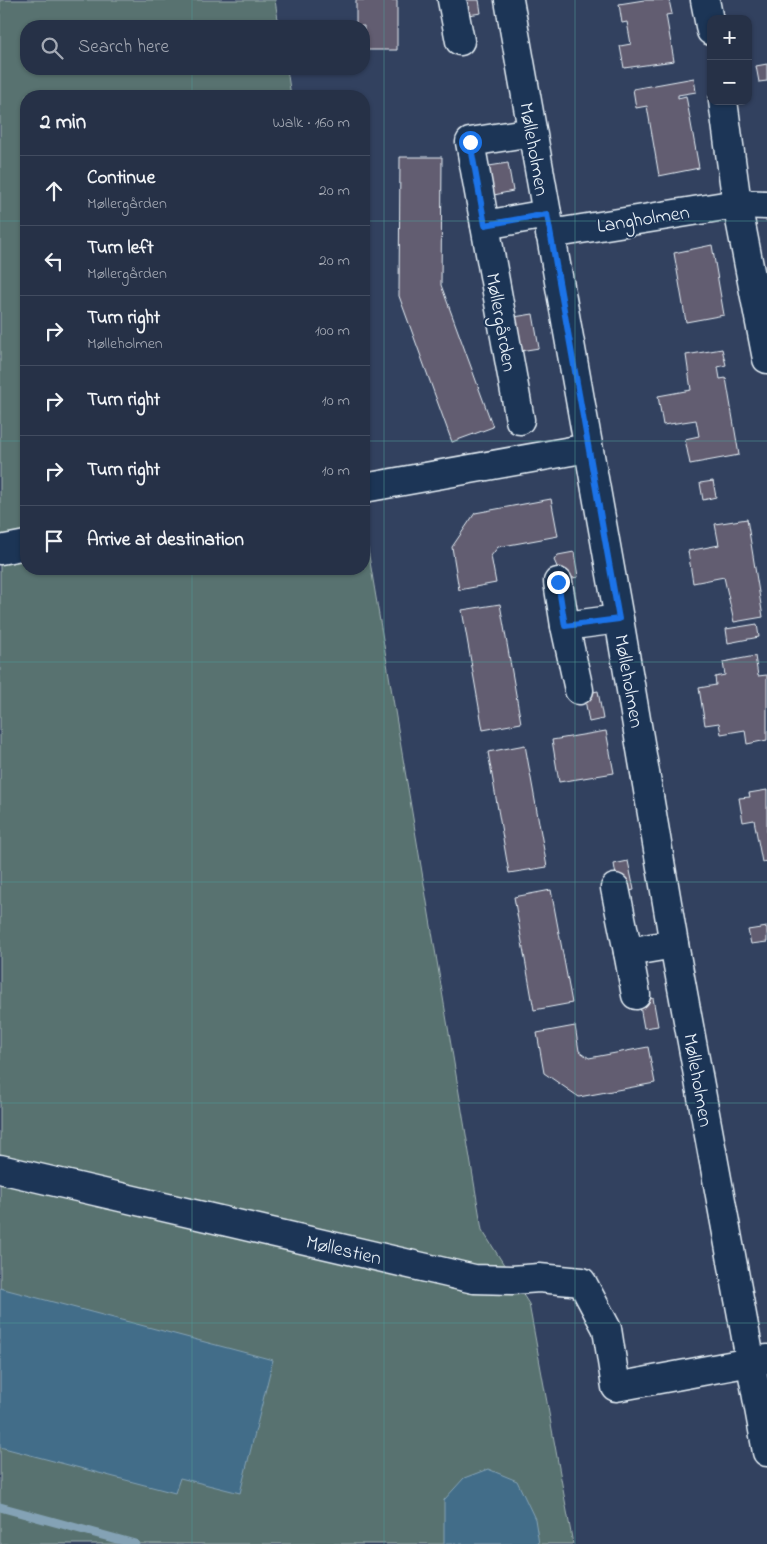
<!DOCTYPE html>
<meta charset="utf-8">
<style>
body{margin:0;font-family:"Indie Flower",sans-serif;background:#2e394e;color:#f1f3f6}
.controls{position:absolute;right:15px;top:15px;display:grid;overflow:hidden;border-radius:10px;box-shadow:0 1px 4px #0004}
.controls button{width:45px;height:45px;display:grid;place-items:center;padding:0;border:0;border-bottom:1px solid #424c60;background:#263147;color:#f1f3f6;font:25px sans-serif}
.stop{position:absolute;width:15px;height:15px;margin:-11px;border:4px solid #1a73e8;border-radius:50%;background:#fff}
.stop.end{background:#1a73e8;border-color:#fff;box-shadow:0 1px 5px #0008}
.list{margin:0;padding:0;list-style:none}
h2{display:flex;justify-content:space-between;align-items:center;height:65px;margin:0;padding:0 20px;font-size:21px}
h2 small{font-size:16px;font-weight:400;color:#a4a9b4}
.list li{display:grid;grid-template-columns:32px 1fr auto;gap:15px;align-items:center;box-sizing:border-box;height:70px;padding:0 20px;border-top:1px solid #424c60}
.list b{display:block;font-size:19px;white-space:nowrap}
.list p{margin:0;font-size:16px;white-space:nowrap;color:#a4a9b4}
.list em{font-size:16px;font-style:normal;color:#a4a9b4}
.icon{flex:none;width:28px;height:28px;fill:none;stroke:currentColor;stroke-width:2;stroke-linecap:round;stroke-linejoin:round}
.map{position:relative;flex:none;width:767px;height:1544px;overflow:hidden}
.search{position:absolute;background:#263147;box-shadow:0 1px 4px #0004;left:20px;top:20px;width:350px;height:55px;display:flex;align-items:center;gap:12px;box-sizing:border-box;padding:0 18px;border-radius:20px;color:#a4a9b4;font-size:19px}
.panel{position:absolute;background:#263147;box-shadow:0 1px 4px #0004;left:20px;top:90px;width:350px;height:485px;border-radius:20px}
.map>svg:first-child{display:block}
</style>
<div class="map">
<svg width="767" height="1544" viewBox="0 0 767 1544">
<rect width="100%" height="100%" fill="#32415f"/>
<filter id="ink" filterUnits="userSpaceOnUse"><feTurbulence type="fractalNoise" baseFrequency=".02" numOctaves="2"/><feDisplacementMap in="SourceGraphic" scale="10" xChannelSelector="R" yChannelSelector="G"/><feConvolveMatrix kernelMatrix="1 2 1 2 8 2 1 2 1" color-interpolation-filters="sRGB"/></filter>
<g filter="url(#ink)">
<!-- green -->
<polygon fill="#58726f" stroke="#a0b2b4" points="0,0 275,0 279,26 26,26 26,69 287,69 291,96 26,96 26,569 364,569 364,526 482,1230 529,1304 573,1544 0,1544"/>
<!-- water -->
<g fill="#426d89" stroke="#84a2b5">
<polygon points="0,1288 273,1360 240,1493 180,1478 175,1493 0,1447"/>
<polygon points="488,1469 517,1481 535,1519 539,1544 444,1544 444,1500 464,1478"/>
</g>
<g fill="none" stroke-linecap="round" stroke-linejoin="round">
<!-- stream -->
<polyline stroke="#84a2b5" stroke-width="9" points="0,1507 135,1544"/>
</g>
<!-- building -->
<g fill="#625d71" stroke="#e8f1f8">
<polygon points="356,0 397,0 397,50 364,50 364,26 356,26"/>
<polygon points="459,0 479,0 481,13 462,16"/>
<polygon points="644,0 669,0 672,14 666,15 674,61 624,68 620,46 631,44 627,22 622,23 619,4"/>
<polygon points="767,64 767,81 759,82 756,66"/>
<polygon points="694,78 696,92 678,95 678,98 686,96 699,168 659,176 647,106 636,108 633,89"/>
<polygon points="400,157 442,157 441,285 493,427 452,442 399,296"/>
<polygon points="508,163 513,191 494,195 489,166"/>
<polygon points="712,245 724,315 686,322 674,253"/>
<polygon points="533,314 539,348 520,351 514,317"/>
<polygon points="722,349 726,365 718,367 720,379 726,378 739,455 690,464 685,439 699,436 696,420 663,425 658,396 691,390 686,355"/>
<polygon points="713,481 716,497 703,500 700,483"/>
<polygon points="551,499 558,536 498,547 491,556 496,583 459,590 452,547 475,513"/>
<polygon points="747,519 763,617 734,622 724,577 693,583 688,551 719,545 715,524"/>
<polygon points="574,552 578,577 563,580 554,560 558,555"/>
<polygon points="500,604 521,723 483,730 462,610"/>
<polygon points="757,624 759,637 728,643 726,629"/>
<polygon points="755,656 758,676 767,675 767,740 747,744 745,730 721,734 719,723 705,725 699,688 716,685 715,677 725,675 723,662"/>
<polygon points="598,691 603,719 589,722 584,694"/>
<polygon points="606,731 614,773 559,782 552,740"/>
<polygon points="525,745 547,867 509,873 488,752"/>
<polygon points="767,790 767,861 762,862 754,820 743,822 739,798 750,797 749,793"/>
<polygon points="628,861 634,890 619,893 614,864"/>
<polygon points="551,890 572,1003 534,1010 514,897"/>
<polygon points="767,927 767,942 751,944 748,930"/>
<polygon points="653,998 658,1026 644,1028 639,1001"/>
<polygon points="575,1026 579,1051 589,1058 648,1047 655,1083 579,1097 544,1073 537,1033"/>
</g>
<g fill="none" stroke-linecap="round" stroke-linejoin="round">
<defs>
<g id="minor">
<polyline points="452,0 460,41"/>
<polyline points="509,0 619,619 674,944 767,1452"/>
<polyline points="705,0 711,31"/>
<polyline points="723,101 737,204 767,359"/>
<polyline points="485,225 547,214"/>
<polyline points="550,234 737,204 767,205"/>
<polyline points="520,420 470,142 532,132"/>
<polyline points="364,488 588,448"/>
<polyline points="0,550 26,545"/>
<polyline points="558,582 565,626 619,619"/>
<polyline points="565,626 579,690"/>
<polyline points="615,888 628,952 674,944"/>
<polyline points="628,952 636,995"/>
<polyline points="0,1169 474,1279 512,1280 539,1278 582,1282 607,1329 616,1387 767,1359"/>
</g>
</defs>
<!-- minor casing -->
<use href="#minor" stroke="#e8f1f8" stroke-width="31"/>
<!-- minor -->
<use href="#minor" stroke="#1d3557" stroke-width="28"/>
</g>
</g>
<g fill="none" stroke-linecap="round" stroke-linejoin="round" filter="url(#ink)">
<!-- route -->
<polyline stroke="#1a73e8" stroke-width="6" points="470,142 485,225 547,214 619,619 565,626 558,582"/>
</g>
<!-- grid -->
<path fill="none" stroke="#509b97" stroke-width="1" stroke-opacity="0.55" d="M192,0v26M384,0v1544M575,0v1544M192,69v27M0,221h26M364,221h403M0,441h26M364,441h403M192,569v975M0,662h767M0,882h767M0,1103h767M0,1323h767"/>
<g text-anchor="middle" stroke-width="4" stroke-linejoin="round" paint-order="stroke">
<!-- street labels -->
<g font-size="20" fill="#e8f1f8" stroke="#1d3557">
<text transform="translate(535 149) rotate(80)" y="7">Mølleholmen</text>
<text transform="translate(643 218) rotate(-9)" y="7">Langholmen</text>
<text transform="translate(502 322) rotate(80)" y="7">Møllergården</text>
<text transform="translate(630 681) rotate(80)" y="7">Mølleholmen</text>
<text transform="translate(699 1080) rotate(80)" y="7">Mølleholmen</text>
<text transform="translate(344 1249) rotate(13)" y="7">Møllestien</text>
</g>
</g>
</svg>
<div class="controls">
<button>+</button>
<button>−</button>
</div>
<div class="stop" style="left:470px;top:142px"></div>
<div class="stop end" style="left:558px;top:582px"></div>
<div class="search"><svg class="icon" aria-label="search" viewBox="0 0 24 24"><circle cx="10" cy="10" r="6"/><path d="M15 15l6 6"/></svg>Search here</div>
<section class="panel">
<h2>2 min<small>Walk · 160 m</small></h2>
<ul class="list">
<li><svg class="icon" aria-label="ahead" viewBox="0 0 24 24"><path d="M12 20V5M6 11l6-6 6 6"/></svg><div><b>Continue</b><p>Møllergården</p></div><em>20 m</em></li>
<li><svg class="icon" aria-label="left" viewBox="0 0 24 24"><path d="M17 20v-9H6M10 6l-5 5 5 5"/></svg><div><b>Turn left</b><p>Møllergården</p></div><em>20 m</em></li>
<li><svg class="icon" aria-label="right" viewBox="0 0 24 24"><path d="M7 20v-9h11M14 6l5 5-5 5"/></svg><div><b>Turn right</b><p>Mølleholmen</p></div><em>100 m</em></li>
<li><svg class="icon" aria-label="right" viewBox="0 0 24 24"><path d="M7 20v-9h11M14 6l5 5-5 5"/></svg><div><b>Turn right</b></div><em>10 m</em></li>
<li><svg class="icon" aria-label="right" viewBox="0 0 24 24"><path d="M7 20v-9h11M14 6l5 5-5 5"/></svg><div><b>Turn right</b></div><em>10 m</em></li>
<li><svg class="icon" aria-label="arrive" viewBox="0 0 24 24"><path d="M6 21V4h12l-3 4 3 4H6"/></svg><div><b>Arrive at destination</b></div></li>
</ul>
</section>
</div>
